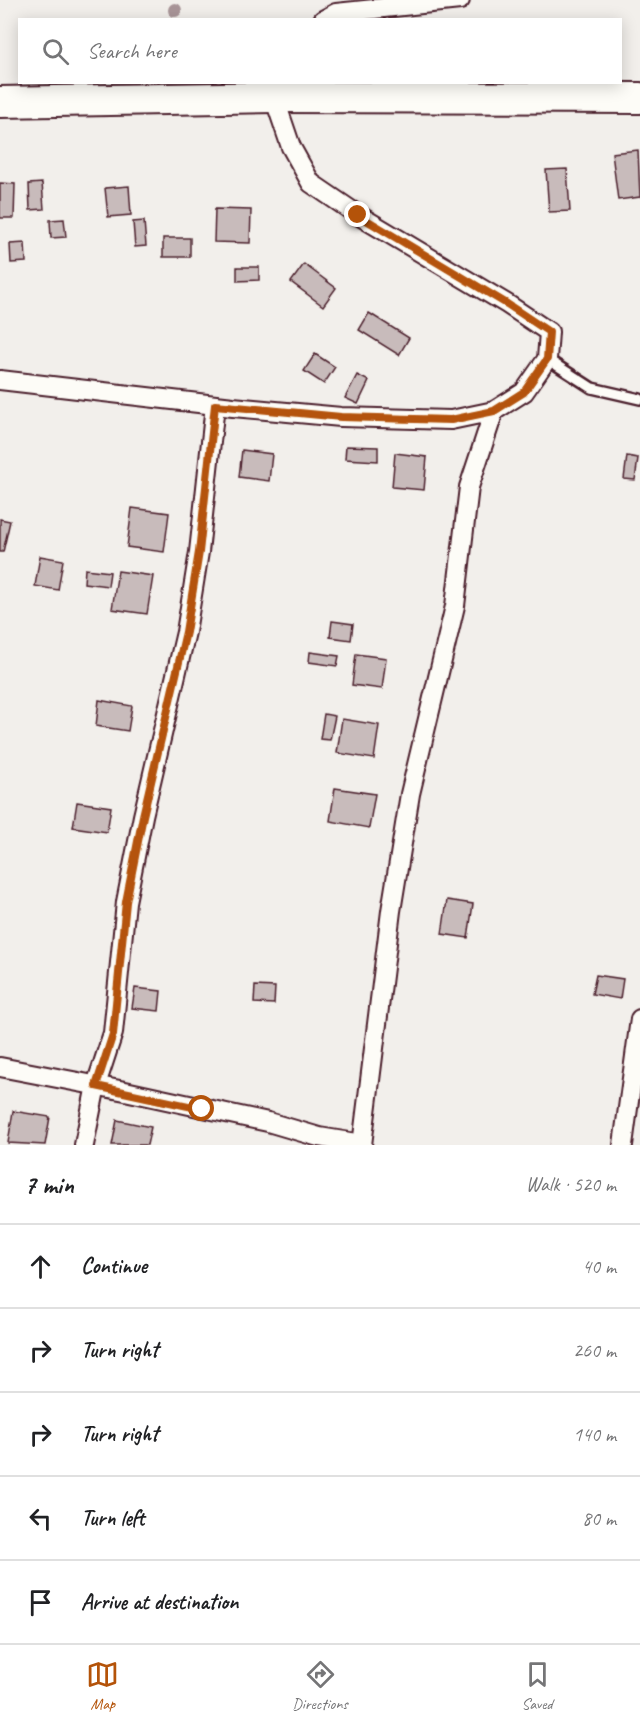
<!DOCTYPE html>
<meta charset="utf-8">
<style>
body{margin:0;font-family:Caveat,sans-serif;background:#f2f2f2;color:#202124}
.stop{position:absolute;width:18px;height:18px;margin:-14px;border:4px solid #b45309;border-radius:50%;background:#fff}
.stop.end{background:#b45309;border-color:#fff;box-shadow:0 2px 6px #0008}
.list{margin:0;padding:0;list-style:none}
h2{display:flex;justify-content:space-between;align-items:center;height:78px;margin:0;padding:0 24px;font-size:26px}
h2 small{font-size:20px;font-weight:400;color:#757577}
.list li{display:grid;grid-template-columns:39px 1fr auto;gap:18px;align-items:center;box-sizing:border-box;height:84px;padding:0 24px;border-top:2px solid #e0e0e0}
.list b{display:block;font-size:22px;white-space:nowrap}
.list em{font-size:20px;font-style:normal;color:#757577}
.icon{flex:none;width:33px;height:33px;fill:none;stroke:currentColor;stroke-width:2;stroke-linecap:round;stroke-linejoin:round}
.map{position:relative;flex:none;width:640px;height:1145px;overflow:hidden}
.search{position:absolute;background:#fff;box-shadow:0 3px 15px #0003;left:18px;right:18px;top:18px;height:66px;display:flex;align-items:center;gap:15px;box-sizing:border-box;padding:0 21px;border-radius:0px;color:#757577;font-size:22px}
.sheet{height:498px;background:#fff}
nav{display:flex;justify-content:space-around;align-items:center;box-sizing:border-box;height:84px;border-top:2px solid #e0e0e0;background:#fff;font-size:16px;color:#757577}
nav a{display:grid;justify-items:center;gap:3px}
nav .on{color:#b45309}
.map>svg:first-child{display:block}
</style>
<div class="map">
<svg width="640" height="1145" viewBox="0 0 640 1145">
<rect width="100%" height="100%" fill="#f2efeb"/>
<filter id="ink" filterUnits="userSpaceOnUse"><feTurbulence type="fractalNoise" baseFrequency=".0167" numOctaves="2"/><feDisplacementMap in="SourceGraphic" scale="12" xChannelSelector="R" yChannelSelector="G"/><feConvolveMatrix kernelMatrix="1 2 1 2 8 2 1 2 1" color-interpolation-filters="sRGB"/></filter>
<g filter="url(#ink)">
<!-- building -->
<g fill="#c8bbbb" stroke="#4a1f2b" stroke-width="1.5">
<polygon points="638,150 640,197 618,200 612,153"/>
<polygon points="567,169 570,211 549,212 546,170"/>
<polygon points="0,183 15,184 14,218 0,218"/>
<polygon points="42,183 44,209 30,210 29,184"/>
<polygon points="129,186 131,215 108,217 105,188"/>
<polygon points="215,209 251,210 250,243 214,242"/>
<polygon points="64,219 66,237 51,238 50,220"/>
<polygon points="144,221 146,246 135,247 133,222"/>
<rect x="163" y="238" width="27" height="19"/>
<polygon points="25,243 26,262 11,263 10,244"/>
<polygon points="304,264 336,288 323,306 291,282"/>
<polygon points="237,267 259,267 259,280 237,281"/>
<polygon points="369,313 409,338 399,355 359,330"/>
<polygon points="315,354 335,367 324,384 304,371"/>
<polygon points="357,375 369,381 358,404 345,398"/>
<polygon points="346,446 378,447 378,461 345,459"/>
<polygon points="242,450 272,454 269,481 239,477"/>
<polygon points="395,453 427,457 424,490 392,487"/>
<polygon points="627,456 638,458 635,480 624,479"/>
<polygon points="132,508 169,513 164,552 127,547"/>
<polygon points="0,519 10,521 3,552 0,552"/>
<polygon points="40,556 63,560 58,590 35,586"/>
<polygon points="85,569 110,572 108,586 84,583"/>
<polygon points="118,571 153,576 147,614 112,609"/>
<polygon points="332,621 353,624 351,640 330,637"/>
<polygon points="310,652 339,656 337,666 309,662"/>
<polygon points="356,654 386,658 382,689 352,685"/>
<polygon points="99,700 132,706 128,731 96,726"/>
<polygon points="324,714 335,716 330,740 320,739"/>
<polygon points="342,719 379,725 374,759 337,753"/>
<polygon points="335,788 375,794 369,828 330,821"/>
<polygon points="77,802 111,807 107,832 73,827"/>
<polygon points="447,900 473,904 468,938 442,934"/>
<polygon points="596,975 623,979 620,999 592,994"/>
<polygon points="255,986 275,987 274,1004 254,1003"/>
<polygon points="135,988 161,991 159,1011 132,1008"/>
<polygon points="13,1111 50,1117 45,1145 8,1143"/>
<polygon points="117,1120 151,1127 147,1145 112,1145"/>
</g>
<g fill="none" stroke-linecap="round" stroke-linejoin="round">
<defs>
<polyline id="lane" points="547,359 592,388 640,399"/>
<g id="street">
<polyline points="323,20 336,13 460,0"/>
<polyline points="0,380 233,407 341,417 451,420 494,411 524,392 547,359 549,332 507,304 358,215 311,183 291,147 274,97 277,91"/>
<polyline points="0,1067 125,1091 268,1122 319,1137 362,1144"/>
<polyline points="84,1145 96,1085 113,1033 126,902 143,816 186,632 199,552 215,405"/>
<polyline points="362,1145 391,911 410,794 455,606 469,487 494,411"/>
<polyline points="623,1145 640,1019"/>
</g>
<polyline id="primary" points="0,102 274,97 640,98"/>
</defs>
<!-- lane casing -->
<use href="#lane" stroke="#4a1f2b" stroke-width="14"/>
<!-- street casing -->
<use href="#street" stroke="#4a1f2b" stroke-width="22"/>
<!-- primary casing -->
<use href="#primary" stroke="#4a1f2b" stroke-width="34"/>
<!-- lane -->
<use href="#lane" stroke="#fdfcf7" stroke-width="9"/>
<!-- street -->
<use href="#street" stroke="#fdfcf7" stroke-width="18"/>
<!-- primary -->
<use href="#primary" stroke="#fdfcf7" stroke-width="30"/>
</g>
<!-- trees -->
<circle fill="#a99598" cx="175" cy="10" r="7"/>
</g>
<g fill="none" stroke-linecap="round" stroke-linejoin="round" filter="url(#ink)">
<!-- route -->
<polyline stroke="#b45309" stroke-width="8" points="202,1109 96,1086 113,1034 126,902 143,816 186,632 199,552 215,405 341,417 451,420 494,411 524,392 547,359 549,332 507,304 358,215"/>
</g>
</svg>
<div class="stop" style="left:202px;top:1109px"></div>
<div class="stop end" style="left:358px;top:215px"></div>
<div class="search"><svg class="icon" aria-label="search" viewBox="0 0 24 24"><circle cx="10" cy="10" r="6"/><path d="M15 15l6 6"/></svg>Search here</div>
</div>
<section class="sheet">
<h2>7 min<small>Walk · 520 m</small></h2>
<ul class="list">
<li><svg class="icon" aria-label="ahead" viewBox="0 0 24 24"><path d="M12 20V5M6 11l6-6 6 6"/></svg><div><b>Continue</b></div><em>40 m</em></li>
<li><svg class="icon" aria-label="right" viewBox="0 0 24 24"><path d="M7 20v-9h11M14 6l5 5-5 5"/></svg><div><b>Turn right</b></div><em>260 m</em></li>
<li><svg class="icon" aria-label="right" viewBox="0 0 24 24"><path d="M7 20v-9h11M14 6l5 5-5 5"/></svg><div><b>Turn right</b></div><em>140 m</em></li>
<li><svg class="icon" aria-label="left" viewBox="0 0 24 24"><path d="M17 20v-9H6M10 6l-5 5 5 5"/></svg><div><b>Turn left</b></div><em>80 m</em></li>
<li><svg class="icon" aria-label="arrive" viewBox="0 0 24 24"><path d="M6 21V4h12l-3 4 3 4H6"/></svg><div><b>Arrive at destination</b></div></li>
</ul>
</section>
<nav>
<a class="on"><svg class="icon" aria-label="map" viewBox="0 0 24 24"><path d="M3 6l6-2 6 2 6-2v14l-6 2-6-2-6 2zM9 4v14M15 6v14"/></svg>Map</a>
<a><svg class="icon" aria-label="directions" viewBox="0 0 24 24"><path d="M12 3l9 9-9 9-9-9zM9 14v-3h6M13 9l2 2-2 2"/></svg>Directions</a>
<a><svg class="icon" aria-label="saved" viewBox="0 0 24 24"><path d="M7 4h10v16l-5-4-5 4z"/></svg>Saved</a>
</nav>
